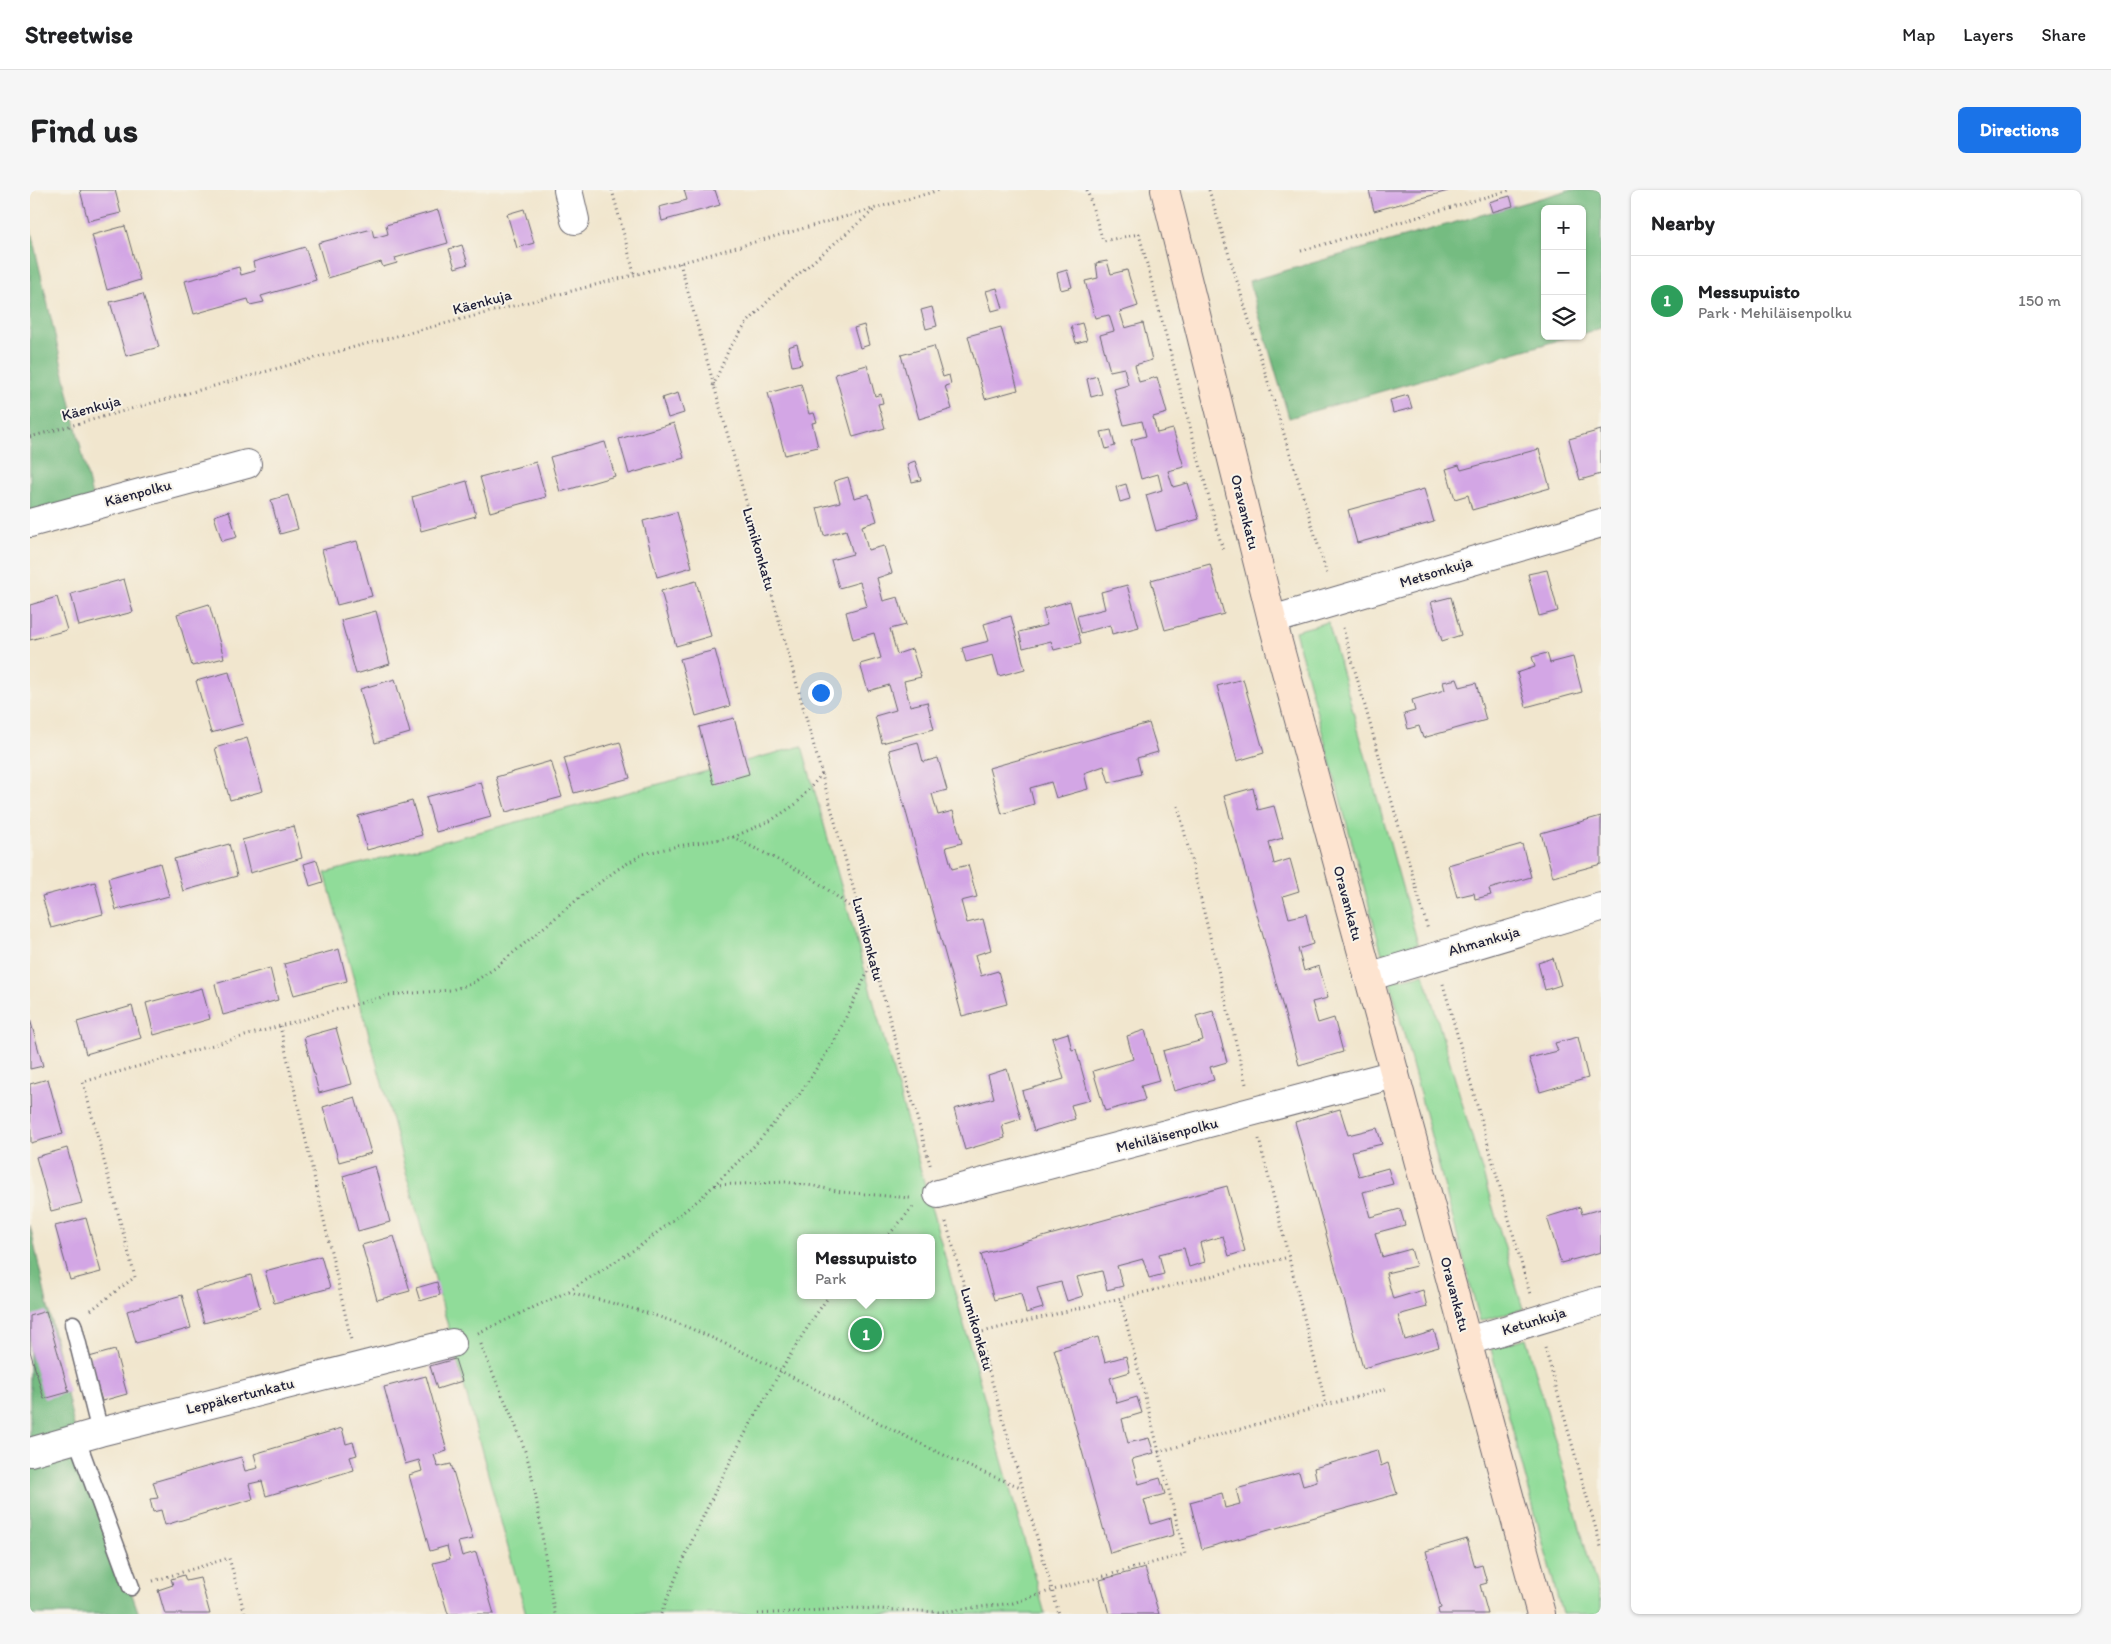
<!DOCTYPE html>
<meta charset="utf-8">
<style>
body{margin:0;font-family:Itim,sans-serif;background:#f6f6f6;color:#202124}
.controls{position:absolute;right:15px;top:15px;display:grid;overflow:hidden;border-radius:8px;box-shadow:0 1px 4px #0004}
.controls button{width:45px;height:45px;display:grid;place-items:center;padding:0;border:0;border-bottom:1px solid #e0e0e0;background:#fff;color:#202124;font:25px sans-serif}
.you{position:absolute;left:790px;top:502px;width:18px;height:18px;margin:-12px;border:4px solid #fff;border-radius:50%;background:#1a73e8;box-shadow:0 0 0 8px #1a73e833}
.badge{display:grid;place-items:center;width:32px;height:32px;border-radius:50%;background:#1a73e8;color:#fff;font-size:16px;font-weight:700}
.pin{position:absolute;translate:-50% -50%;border:2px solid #fff;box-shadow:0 1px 5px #0006}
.popup{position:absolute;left:767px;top:1044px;width:138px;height:65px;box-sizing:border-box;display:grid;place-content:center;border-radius:8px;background:#fff;filter:drop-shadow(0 1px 4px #0005);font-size:16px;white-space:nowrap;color:#757577}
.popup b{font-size:19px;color:#202124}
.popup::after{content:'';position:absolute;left:50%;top:100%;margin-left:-10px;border:10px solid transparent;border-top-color:#fff}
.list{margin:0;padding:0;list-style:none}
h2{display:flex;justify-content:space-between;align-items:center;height:65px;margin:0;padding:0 20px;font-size:21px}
h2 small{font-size:16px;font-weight:400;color:#757577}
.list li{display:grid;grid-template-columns:32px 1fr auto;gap:15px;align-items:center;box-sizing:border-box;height:90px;padding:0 20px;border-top:1px solid #e0e0e0}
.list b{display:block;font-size:19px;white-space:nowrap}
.list p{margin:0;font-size:16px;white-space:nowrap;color:#757577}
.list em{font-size:16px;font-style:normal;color:#757577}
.icon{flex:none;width:28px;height:28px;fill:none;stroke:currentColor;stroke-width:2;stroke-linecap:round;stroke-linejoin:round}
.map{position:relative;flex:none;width:1571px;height:1424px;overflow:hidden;border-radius:8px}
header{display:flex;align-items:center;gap:30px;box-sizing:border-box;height:70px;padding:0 25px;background:#fff;border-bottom:1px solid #e0e0e0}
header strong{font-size:24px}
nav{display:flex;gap:28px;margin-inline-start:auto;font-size:18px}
.intro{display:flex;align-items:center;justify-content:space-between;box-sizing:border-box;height:120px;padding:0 30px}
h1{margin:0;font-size:35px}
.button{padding:12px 22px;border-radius:8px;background:#1a73e8;color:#fff;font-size:18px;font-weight:700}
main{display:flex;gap:30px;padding:0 30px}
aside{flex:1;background:#fff;border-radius:8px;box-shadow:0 1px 4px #0004}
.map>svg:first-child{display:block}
</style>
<header>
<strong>Streetwise</strong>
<nav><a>Map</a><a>Layers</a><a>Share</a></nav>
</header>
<div class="intro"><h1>Find us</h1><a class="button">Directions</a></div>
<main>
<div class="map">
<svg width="1571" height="1424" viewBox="0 0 1571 1424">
<rect width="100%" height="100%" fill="#f7f3e8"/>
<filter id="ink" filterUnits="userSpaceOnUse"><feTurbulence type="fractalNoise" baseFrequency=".02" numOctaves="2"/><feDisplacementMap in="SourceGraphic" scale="10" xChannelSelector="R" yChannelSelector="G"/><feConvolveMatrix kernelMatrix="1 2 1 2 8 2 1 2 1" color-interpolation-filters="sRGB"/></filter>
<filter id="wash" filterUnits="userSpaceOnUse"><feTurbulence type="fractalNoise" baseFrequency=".0096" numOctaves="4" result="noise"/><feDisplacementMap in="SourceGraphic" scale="20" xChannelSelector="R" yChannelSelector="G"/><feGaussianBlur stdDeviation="1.12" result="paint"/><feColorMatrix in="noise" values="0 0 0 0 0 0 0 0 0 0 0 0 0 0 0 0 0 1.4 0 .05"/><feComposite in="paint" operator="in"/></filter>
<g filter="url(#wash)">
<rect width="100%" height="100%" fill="#f1e6ce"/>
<!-- green -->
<g fill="#90dc99" stroke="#597f6a" fill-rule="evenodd">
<polygon points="1298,432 1388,754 1352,764 1265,441"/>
<path d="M772,556l243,868h-519l-201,-741zM771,1048h130v57h-130z"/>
<polygon points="1394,784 1493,1119 1450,1131 1360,791"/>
<polygon points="1496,1148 1571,1412 1571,1424 1532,1424 1461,1159"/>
</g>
<!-- forest -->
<g fill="#74bc81" stroke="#4b6f5e">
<polygon points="1539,0 1571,0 1571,138 1552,144 1552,19 1515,19 1515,146 1543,146 1259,228 1219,91"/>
<polygon points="0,37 64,315 0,333"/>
<polygon points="0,1035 47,1250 0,1262"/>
<polygon points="51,1261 109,1424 0,1424 0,1274"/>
</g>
<g id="blocks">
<!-- building -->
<g fill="#d3a6e5">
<polygon points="50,0 85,0 91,23 58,31"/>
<polygon points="654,0 685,0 690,15 632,31 629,17 657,10"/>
<polygon points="1339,0 1418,0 1418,1 1344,21"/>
<polygon points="1480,6 1483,16 1462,22 1459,12"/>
<polygon points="494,19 504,53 487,58 477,24"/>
<polygon points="408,20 418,53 365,68 367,73 353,77 351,72 298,88 288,53 342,39 344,48 358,44 356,35"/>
<polygon points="95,36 110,90 77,100 62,45"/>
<polygon points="432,55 438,74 425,78 419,59"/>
<polygon points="275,57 286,90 231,106 234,112 220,115 218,109 164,124 155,91 209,77 211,85 225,81 223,72"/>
<polygon points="1077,71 1081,84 1097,80 1108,116 1090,122 1095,138 1113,133 1122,170 1105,175 1109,192 1127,187 1137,223 1123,227 1127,243 1143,239 1154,277 1138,281 1143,297 1158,293 1169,329 1126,341 1116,305 1132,300 1128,284 1111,289 1101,250 1116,246 1112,231 1094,235 1084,199 1098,195 1094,178 1080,181 1070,145 1084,141 1079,125 1065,128 1055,91 1068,88 1066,73"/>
<polygon points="1037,80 1042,97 1031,100 1027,83"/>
<polygon points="967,98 973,118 962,121 956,101"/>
<polygon points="113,104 129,157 96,166 80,112"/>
<polygon points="902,117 907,136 896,139 891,120"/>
<polygon points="1052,133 1057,150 1046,153 1041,136"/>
<polygon points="834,135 839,155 830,158 824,138"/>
<polygon points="971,137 988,200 955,209 938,146"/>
<polygon points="767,154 772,174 762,176 758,157"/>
<polygon points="904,156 913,187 919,185 921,194 915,196 922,219 889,229 871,165"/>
<polygon points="837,175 845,206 851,204 853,213 848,214 855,238 823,247 805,184"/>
<polygon points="1067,186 1072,204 1061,207 1057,189"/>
<polygon points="771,194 779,224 784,223 787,232 782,233 788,257 755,265 738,203"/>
<polygon points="648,203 654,223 638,228 632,208"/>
<polygon points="1378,205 1382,218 1363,223 1360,210"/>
<polygon points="644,233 654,268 599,284 589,249"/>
<polygon points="1081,240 1085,256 1076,259 1071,242"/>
<polygon points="1571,240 1571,284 1550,290 1539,249"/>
<polygon points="575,252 585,286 530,302 520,267"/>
<polygon points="1509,259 1520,298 1442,320 1438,305 1425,309 1416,279 1429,275 1431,280"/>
<polygon points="885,271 891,290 882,292 877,274"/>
<polygon points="506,272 516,307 460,322 450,287"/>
<polygon points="818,287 824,308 839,304 847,331 832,336 838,360 854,356 862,383 847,388 853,411 868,407 876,435 860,439 867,464 882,459 891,487 874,491 880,516 897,512 904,539 852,553 845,526 866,520 859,495 838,501 830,474 851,468 844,443 823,449 816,422 837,416 830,392 809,398 801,370 823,364 816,340 794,346 787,318 810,312 804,291"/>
<polygon points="437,291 446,326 391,341 382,307"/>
<polygon points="1096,294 1100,309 1090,312 1086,297"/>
<polygon points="1394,299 1404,332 1327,353 1318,320"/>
<polygon points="258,305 268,339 250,344 241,310"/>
<polygon points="199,321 207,347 192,351 184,326"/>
<polygon points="647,322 662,377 627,387 613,331"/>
<polygon points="327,351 342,406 307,415 292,360"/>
<polygon points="1180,374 1194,424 1135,440 1121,390"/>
<polygon points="1517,380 1528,421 1509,426 1498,384"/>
<polygon points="94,389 103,422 49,436 41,404"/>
<polygon points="666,391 681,446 646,456 631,401"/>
<polygon points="1097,395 1109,437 1082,444 1080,435 1051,443 1047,426 1075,419 1071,402"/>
<polygon points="27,407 37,440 0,450 0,415"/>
<polygon points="1421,407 1431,445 1412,451 1401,412"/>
<polygon points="1040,411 1051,453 1024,460 1021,451 993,458 989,442 1017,435 1013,419"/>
<polygon points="179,414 194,468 162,476 147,424"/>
<polygon points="346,421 360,474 326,484 311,430"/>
<polygon points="981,426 995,479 969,486 963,465 936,472 932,458 959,451 954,434"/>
<polygon points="685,460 700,516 666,526 650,469"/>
<polygon points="1517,463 1520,473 1543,467 1552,502 1496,517 1487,483 1505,477 1502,467"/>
<polygon points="199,482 213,534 181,543 166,491"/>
<polygon points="365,489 380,543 345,553 330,499"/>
<polygon points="1213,489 1234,563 1207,571 1187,496"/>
<polygon points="1427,489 1430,497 1446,493 1456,530 1393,548 1389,536 1378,539 1374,524 1385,521 1382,510 1415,500 1413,492"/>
<polygon points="704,528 719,584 684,594 669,537"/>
<polygon points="1119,533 1128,562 1107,568 1111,584 1079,593 1074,576 1054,583 1058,599 1026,608 1021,592 1000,598 1004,614 972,624 959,578"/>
<polygon points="217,548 233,601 200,610 185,558"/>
<polygon points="590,552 600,588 544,603 534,568"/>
<polygon points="888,552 893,572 908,568 917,600 902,604 908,625 923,621 932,653 916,657 922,679 938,675 947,707 931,711 937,733 953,729 961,760 945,765 951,786 968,781 977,814 932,826 859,560"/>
<polygon points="521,571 532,607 476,622 466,587"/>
<polygon points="451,592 461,627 406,642 396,607"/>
<polygon points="1223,598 1228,620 1244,616 1253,648 1239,652 1244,674 1260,669 1269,701 1253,706 1259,728 1276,724 1283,754 1268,759 1274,781 1289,776 1298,808 1282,812 1288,833 1304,828 1313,862 1269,875 1194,606"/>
<polygon points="382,611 392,645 337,660 328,626"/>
<polygon points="1571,626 1571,674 1523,687 1511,643"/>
<polygon points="264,636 272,668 220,683 212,650"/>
<polygon points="199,654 207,686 153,701 144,669"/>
<polygon points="1492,654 1501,687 1459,699 1461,705 1445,709 1444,703 1427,707 1418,675"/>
<polygon points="287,670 293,692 280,696 274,674"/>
<polygon points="130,673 139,706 86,720 78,688"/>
<polygon points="65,692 73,724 21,738 12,706"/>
<polygon points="309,759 317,791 264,805 254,774"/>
<polygon points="1523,768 1531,795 1515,800 1508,773"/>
<polygon points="240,778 248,810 193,825 185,794"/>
<polygon points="172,798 180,829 124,845 116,813"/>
<polygon points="102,816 111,848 56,864 47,832"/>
<polygon points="1183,821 1197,872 1180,877 1184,890 1144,901 1133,861 1173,850 1166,826"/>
<polygon points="0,829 13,876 0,879"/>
<polygon points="306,838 322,894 289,903 274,847"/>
<polygon points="1115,840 1129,891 1111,896 1115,910 1075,921 1063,881 1103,869 1097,846"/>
<polygon points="1038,843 1042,860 1046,859 1060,910 1041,915 1045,929 1004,941 992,901 1034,889 1022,848"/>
<polygon points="1548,847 1558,888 1510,902 1499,868 1528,861 1525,853"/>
<polygon points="977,879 991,929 972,935 975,948 935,960 924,919 964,908 958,885"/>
<polygon points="18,889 33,944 1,953 0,894"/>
<polygon points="325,907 341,963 309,972 293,917"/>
<polygon points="1310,919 1318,945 1347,938 1352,954 1322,961 1329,986 1358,978 1363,994 1333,1002 1340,1027 1370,1019 1375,1035 1345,1043 1352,1067 1381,1059 1386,1076 1356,1083 1363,1109 1393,1100 1397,1117 1368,1125 1375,1150 1404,1141 1409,1157 1333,1178 1265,932"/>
<polygon points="37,958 52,1013 21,1021 6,967"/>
<polygon points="345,976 360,1032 328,1041 313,986"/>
<polygon points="1197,996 1215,1061 1199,1066 1193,1046 1170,1053 1175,1072 1159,1077 1154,1058 1129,1064 1134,1084 1119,1088 1113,1069 1087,1076 1093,1096 1077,1100 1072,1081 1047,1087 1053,1106 1037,1111 1031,1092 1007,1098 1013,1118 996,1123 991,1103 964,1110 951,1064"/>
<polygon points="1550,1017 1552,1024 1571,1019 1571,1062 1531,1073 1517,1027"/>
<polygon points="56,1028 71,1082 40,1090 25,1036"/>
<polygon points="364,1046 380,1101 347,1110 332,1055"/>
<polygon points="291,1066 300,1098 244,1113 235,1081"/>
<polygon points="221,1085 230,1118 174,1133 165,1101"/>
<polygon points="407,1092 410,1105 390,1111 386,1098"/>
<polygon points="152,1105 161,1138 106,1153 97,1121"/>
<polygon points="16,1121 39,1202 14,1209 0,1161 0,1126"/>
<polygon points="1068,1147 1075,1172 1096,1166 1100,1182 1080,1188 1087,1213 1107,1207 1112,1223 1092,1229 1098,1253 1119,1248 1124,1263 1102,1269 1109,1294 1130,1288 1135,1304 1114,1310 1121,1334 1141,1328 1144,1345 1080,1363 1024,1159"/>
<polygon points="85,1160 97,1204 72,1211 59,1167"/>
<polygon points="425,1169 432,1191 407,1199 400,1176"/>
<polygon points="396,1186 417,1261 404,1265 408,1277 421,1274 443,1349 428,1352 432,1366 446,1362 464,1424 418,1424 403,1373 420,1369 417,1356 400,1361 379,1285 392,1281 389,1270 375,1274 354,1197"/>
<polygon points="312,1238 316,1254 323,1252 327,1265 320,1267 324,1280 236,1306 232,1291 219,1294 223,1309 135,1335 131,1320 123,1322 120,1309 128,1308 123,1292 211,1267 215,1281 228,1278 224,1264"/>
<polygon points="1347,1260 1351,1276 1358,1273 1367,1304 1172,1359 1160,1312 1192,1303 1195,1318 1210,1314 1206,1299 1269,1282 1273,1296 1287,1292 1284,1278"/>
<polygon points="1437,1349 1445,1377 1452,1375 1457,1393 1450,1395 1458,1424 1409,1424 1408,1419 1411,1418 1396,1361"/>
<polygon points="1115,1378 1129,1424 1079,1424 1070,1390"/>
<polygon points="154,1385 156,1391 170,1388 180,1424 135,1424 128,1400 143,1395 141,1389"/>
</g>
</g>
</g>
<g filter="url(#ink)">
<use href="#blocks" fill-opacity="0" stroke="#6a676e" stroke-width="1"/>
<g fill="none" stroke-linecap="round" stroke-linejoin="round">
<defs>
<g id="lane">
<polyline points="43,1134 70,1242"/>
<polyline points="47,1250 101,1397"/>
</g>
<g id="street">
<polyline points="538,0 545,30"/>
<polyline points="0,333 217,274"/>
<polyline points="1242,430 1571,333"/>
<polyline points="1338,787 1571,717"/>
<polyline points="908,1004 1365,884"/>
<polyline points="1438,1151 1571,1111"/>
<polyline points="0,1262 70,1242 422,1153"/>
</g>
<polyline id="secondary" points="1135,0 1242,430 1511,1424"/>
</defs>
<!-- lane casing -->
<use href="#lane" stroke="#6a676e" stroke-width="19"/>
<!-- street casing -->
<use href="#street" stroke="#6a676e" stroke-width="30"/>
<!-- secondary casing -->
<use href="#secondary" stroke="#6a676e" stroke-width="30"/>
<!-- path -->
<g stroke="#6a676e" stroke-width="3" stroke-dasharray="1 4" stroke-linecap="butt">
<polyline points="582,0 604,83"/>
<polyline points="1057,0 1073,51 1109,44 1193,361"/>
<polyline points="1179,0 1297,384"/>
<polyline points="1271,61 1480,0"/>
<polyline points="650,73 901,978"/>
<polyline points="683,196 699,159 716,134 745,104 845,19"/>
<polyline points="0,247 328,156 650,73 910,0"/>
<polyline points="1313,438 1398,740"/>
<polyline points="1148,616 1216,894"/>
<polyline points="703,647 740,631 766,614 792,584"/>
<polyline points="1413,794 1500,1104"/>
<polyline points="250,836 321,1150"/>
<polyline points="1229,949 1296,1215 1356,1199"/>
<polyline points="685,995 755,992 784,996 811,1002 880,1008"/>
<polyline points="916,1032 1029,1424"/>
<polyline points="856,1048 883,1017"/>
<path d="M539,1102c38,10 77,19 113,33 116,47 221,120 339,162"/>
<polyline points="61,1120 105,1087 53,892 359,805 421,800 441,794 465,778 554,704 588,679 613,664 648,656 703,647 781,687 831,725"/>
<polyline points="448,1143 539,1101 610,1056 671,1008 724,956 769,905 805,850 843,771"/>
<polyline points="948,1143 1259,1067"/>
<path d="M451,1154c15,42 38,81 49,124 11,48 15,98 25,146"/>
<polyline points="1515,1158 1571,1357"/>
<polyline points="1128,1262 1296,1215"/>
<polyline points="123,1391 199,1368 215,1424"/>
<path d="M631,1424c31,-78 67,-153 110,-226 18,-31 37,-64 59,-93"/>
<polyline points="728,1424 825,1418 910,1422 983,1413 1023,1400 1155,1364 1090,1108"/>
</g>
<!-- lane -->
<use href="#lane" stroke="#fff" stroke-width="16"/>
<!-- street -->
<use href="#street" stroke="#fff" stroke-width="28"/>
<!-- secondary -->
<use href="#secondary" stroke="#fde4d0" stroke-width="28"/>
</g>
</g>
<g text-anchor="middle" stroke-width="4" stroke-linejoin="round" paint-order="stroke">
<!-- street labels -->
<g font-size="15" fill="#22223b" stroke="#f7f3e8">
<text transform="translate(452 112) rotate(-15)" y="5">Käenkuja</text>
<text transform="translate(61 218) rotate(-15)" y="5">Käenkuja</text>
<text transform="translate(108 303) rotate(-15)" y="5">Käenpolku</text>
<text transform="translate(1215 322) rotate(76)" y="5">Oravankatu</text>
<text transform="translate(729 359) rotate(74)" y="5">Lumikonkatu</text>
<text transform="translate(1406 382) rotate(-17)" y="5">Metsonkuja</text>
<text transform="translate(1318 713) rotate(75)" y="5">Oravankatu</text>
<text transform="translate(838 749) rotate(75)" y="5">Lumikonkatu</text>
<text transform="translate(1454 751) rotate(-16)" y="5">Ahmankuja</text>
<text transform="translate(1137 945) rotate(-14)" y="5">Mehiläisenpolku</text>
<text transform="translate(1425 1104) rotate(75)" y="5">Oravankatu</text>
<text transform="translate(1504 1131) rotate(-17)" y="5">Ketunkuja</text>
<text transform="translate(947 1139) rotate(74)" y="5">Lumikonkatu</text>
<text transform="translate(210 1206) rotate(-14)" y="5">Leppäkertunkatu</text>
</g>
</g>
</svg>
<div class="controls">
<button>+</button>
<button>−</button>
<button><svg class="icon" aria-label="layers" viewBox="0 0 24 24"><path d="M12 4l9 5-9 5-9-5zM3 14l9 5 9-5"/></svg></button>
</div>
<div class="you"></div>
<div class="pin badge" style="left:836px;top:1144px;background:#2e9e5b">1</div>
<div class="popup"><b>Messupuisto</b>Park</div>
</div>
<aside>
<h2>Nearby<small></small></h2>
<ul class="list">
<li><span class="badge" style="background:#2e9e5b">1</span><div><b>Messupuisto</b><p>Park · Mehiläisenpolku</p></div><em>150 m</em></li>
</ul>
</aside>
</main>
